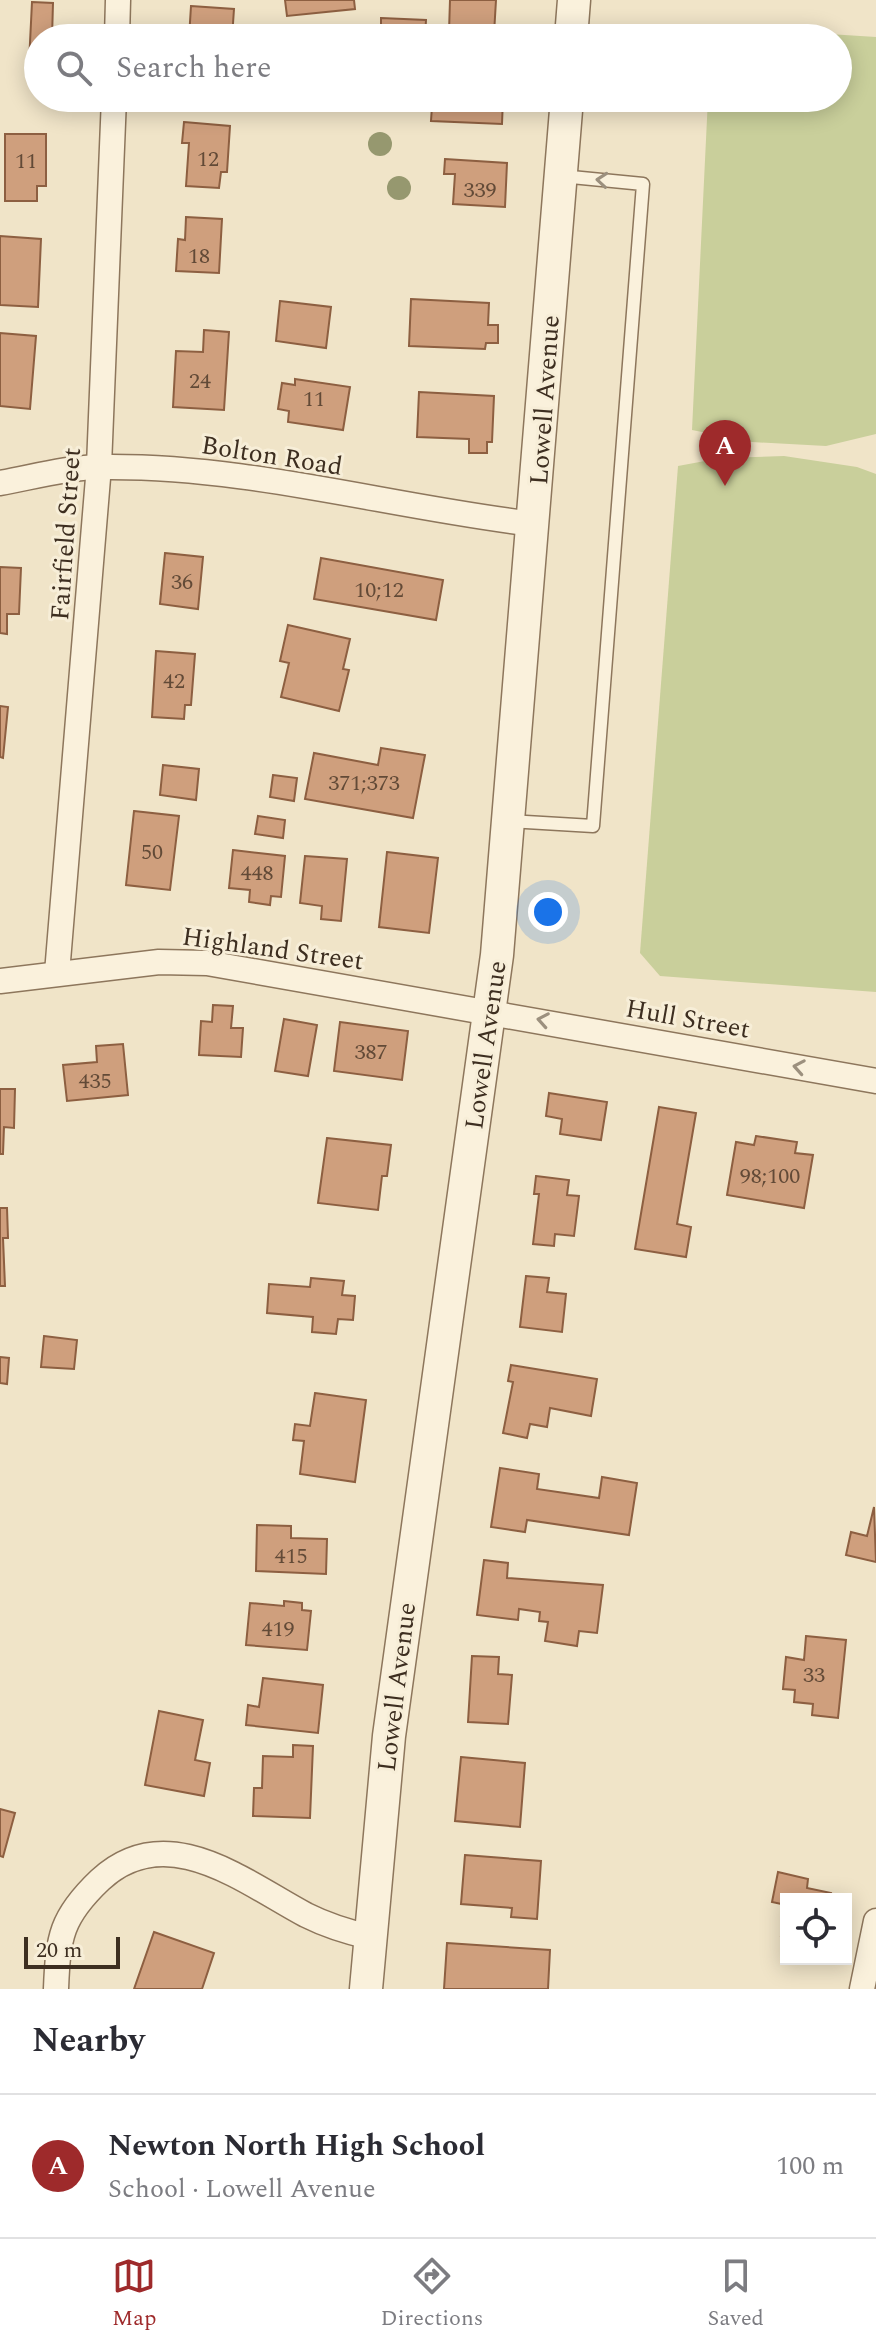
<!DOCTYPE html>
<meta charset="utf-8">
<style>
body{margin:0;font-family:Spectral,serif;background:#f7f7f7;color:#2b2b33}
.controls{position:absolute;right:24px;bottom:24px;display:grid;overflow:hidden;border-radius:0px;box-shadow:0 4px 20px #0003}
.controls button{width:72px;height:72px;display:grid;place-items:center;padding:0;border:0;border-bottom:2px solid #e1e1e2;background:#fff;color:#2b2b33;font:40px sans-serif}
.scale{position:absolute;left:24px;bottom:20px;width:96px;box-sizing:border-box;padding-left:8px;border:4px solid #3d2e20;border-top:0;font-size:22px;line-height:28px;white-space:nowrap;color:#3d2e20;-webkit-text-stroke:6px #f7eed8;paint-order:stroke}
.you{position:absolute;left:548px;top:912px;width:28px;height:28px;margin:-20px;border:6px solid #fff;border-radius:50%;background:#1a73e8;box-shadow:0 0 0 12px #1a73e833}
.badge{display:grid;place-items:center;width:52px;height:52px;border-radius:50%;background:#9e2a2b;color:#fff;font-size:26px;font-weight:700}
.pin{position:absolute;translate:-50% -66px;filter:drop-shadow(0 2px 4px #0008)}
.pin::after{content:'';position:absolute;top:42px;width:28px;height:24px;background:inherit;clip-path:polygon(0 0,100% 0,50% 100%)}
.list{margin:0;padding:0;list-style:none}
h2{display:flex;justify-content:space-between;align-items:center;height:104px;margin:0;padding:0 32px;font-size:34px}
h2 small{font-size:26px;font-weight:400;color:#7c7c81}
.list li{display:grid;grid-template-columns:52px 1fr auto;gap:24px;align-items:center;box-sizing:border-box;height:144px;padding:0 32px;border-top:2px solid #e1e1e2}
.list b{display:block;font-size:30px;white-space:nowrap}
.list p{margin:0;font-size:26px;white-space:nowrap;color:#7c7c81}
.list em{font-size:26px;font-style:normal;color:#7c7c81}
.icon{flex:none;width:44px;height:44px;fill:none;stroke:currentColor;stroke-width:2;stroke-linecap:round;stroke-linejoin:round}
.map{position:relative;flex:none;width:876px;height:1989px;overflow:hidden}
.search{position:absolute;background:#fff;box-shadow:0 4px 20px #0003;left:24px;right:24px;top:24px;height:88px;display:flex;align-items:center;gap:20px;box-sizing:border-box;padding:0 28px;border-radius:44px;color:#7c7c81;font-size:30px}
.sheet{height:248px;background:#fff}
nav{display:flex;justify-content:space-around;align-items:center;box-sizing:border-box;height:112px;border-top:2px solid #e1e1e2;background:#fff;font-size:22px;color:#7c7c81}
nav a{display:grid;justify-items:center;gap:4px}
nav .on{color:#9e2a2b}
.map>svg:first-child{display:block}
</style>
<div class="map">
<svg width="876" height="1989" viewBox="0 0 876 1989">
<rect width="100%" height="100%" fill="#f0e4c8"/>
<!-- green -->
<g fill="#c9cf9b">
<polygon points="733,28 876,37 876,434 826,446 752,442 692,430 708,98 838,98 838,38 721,38"/>
<polygon points="784,456 857,467 876,474 876,992 660,976 640,953 678,466 721,458"/>
</g>
<!-- building -->
<g fill="#cf9f7d" stroke="#8d5f41" stroke-width="2">
<polygon points="285,0 354,0 355,9 287,16"/>
<polygon points="450,0 496,0 494,34 449,32"/>
<polygon points="32,2 53,3 52,38 38,38 38,63 29,63"/>
<polygon points="191,6 234,9 232,38 189,38"/>
<polygon points="381,18 426,20 425,38 381,36"/>
<polygon points="420,98 503,98 502,124 431,121 432,106 420,106"/>
<polygon points="184,122 230,126 227,172 221,172 219,188 186,186 189,143 182,143"/>
<polygon points="5,134 46,134 46,186 37,186 37,201 5,201"/>
<polygon points="445,159 507,163 505,207 453,204 455,174 444,174"/>
<polygon points="186,217 222,219 219,273 176,271 178,239 185,240"/>
<polygon points="0,236 41,239 38,307 0,305"/>
<polygon points="411,299 489,303 488,325 498,325 498,343 486,343 485,349 409,346"/>
<polygon points="280,301 331,307 326,348 276,341"/>
<polygon points="204,330 229,332 224,410 173,407 176,351 203,352"/>
<polygon points="0,333 36,336 30,409 0,406"/>
<polygon points="295,379 350,387 343,430 288,422 289,411 278,409 282,383 295,385"/>
<polygon points="419,392 494,396 492,442 487,442 487,453 469,453 469,439 417,437"/>
<polygon points="165,553 203,557 198,609 160,604"/>
<polygon points="321,558 443,580 436,620 314,599"/>
<polygon points="0,567 21,568 19,614 7,614 7,634 0,633"/>
<polygon points="288,625 350,639 343,669 349,670 339,711 281,697 289,663 280,661"/>
<polygon points="156,651 195,654 191,705 185,705 184,719 152,717"/>
<polygon points="0,706 8,707 3,758 0,757"/>
<polygon points="381,748 425,755 413,818 305,799 314,753 378,765"/>
<polygon points="163,765 199,769 196,800 160,795"/>
<polygon points="273,775 297,778 294,801 270,797"/>
<polygon points="134,811 179,816 170,890 126,885"/>
<polygon points="258,816 285,820 283,838 255,834"/>
<polygon points="233,850 285,856 281,897 271,896 270,905 249,902 250,890 229,888"/>
<polygon points="387,852 438,858 429,933 379,927"/>
<polygon points="305,856 347,859 341,921 321,919 322,906 300,903"/>
<polygon points="213,1005 233,1006 231,1028 243,1028 241,1057 199,1055 201,1021 212,1022"/>
<polygon points="284,1019 317,1025 308,1076 275,1071"/>
<polygon points="340,1022 408,1031 402,1080 334,1071"/>
<polygon points="123,1044 128,1095 67,1101 63,1065 97,1062 96,1046"/>
<polygon points="0,1089 15,1089 14,1128 4,1127 3,1154 0,1154"/>
<polygon points="549,1093 607,1102 601,1140 560,1134 562,1119 546,1116"/>
<polygon points="659,1107 696,1113 677,1224 691,1227 686,1257 635,1249"/>
<polygon points="756,1136 797,1142 795,1153 813,1155 804,1208 727,1195 736,1142 754,1145"/>
<polygon points="327,1138 391,1145 387,1176 382,1176 378,1210 318,1203"/>
<polygon points="536,1176 569,1180 567,1195 579,1196 574,1236 555,1234 554,1246 533,1244 539,1194 534,1194"/>
<polygon points="0,1208 7,1208 8,1238 3,1238 5,1286 0,1286"/>
<polygon points="526,1276 549,1278 547,1292 566,1294 562,1332 520,1327"/>
<polygon points="311,1278 344,1281 342,1295 355,1296 353,1320 338,1319 336,1334 312,1332 313,1317 267,1313 269,1284 310,1287"/>
<polygon points="44,1336 77,1340 74,1369 41,1367"/>
<polygon points="0,1357 9,1358 7,1384 0,1383"/>
<polygon points="511,1365 597,1379 591,1416 550,1408 547,1427 530,1424 527,1438 503,1433 513,1382 508,1381"/>
<polygon points="315,1393 366,1400 355,1482 300,1474 304,1441 293,1440 295,1424 310,1426"/>
<polygon points="500,1468 539,1474 537,1489 599,1498 602,1477 637,1483 629,1535 527,1520 525,1532 491,1527"/>
<polygon points="874,1507 876,1562 846,1555 851,1532 867,1536"/>
<polygon points="257,1525 291,1526 291,1538 327,1539 326,1574 256,1571"/>
<polygon points="484,1560 508,1563 507,1578 603,1585 597,1633 579,1631 577,1646 545,1641 548,1622 539,1621 540,1612 519,1609 518,1620 477,1615"/>
<polygon points="284,1601 302,1603 302,1610 311,1611 307,1650 246,1645 250,1603 284,1606"/>
<polygon points="806,1636 846,1640 838,1718 812,1715 813,1704 794,1702 795,1690 783,1689 786,1657 804,1660"/>
<polygon points="472,1656 499,1657 498,1674 512,1675 508,1724 468,1722"/>
<polygon points="263,1678 323,1685 318,1733 246,1725 248,1705 259,1707"/>
<polygon points="159,1711 203,1720 195,1760 210,1763 204,1796 145,1785"/>
<polygon points="293,1745 313,1746 310,1818 253,1816 254,1788 262,1788 263,1756 293,1757"/>
<polygon points="461,1757 525,1763 520,1827 455,1821"/>
<polygon points="0,1809 15,1813 3,1857 0,1856"/>
<polygon points="465,1855 541,1861 537,1919 511,1917 512,1908 461,1904"/>
<polygon points="778,1872 808,1879 807,1888 831,1893 830,1899 786,1899 786,1905 772,1902"/>
<polygon points="786,1911 786,1937 781,1936"/>
<polygon points="154,1932 214,1953 202,1989 134,1989"/>
<polygon points="447,1943 550,1950 548,1989 444,1989"/>
</g>
<g fill="none" stroke-linecap="round" stroke-linejoin="round">
<defs>
<polyline id="service" points="509,821 593,826 643,184 561,176"/>
<g id="minor">
<polyline points="117,38 118,0"/>
<path d="M0,483c33,-6 69,-16 102,-16 146,-2 288,40 432,57"/>
<polyline points="57,973 99,466 114,98"/>
<polyline points="0,981 159,962 207,963 876,1081"/>
<path d="M56,1989c2,-52 5,-72 44,-109 67,-62 144,2 206,35 20,10 42,17 64,22"/>
<polyline points="862,1989 876,1921"/>
</g>
<g id="tertiary">
<polyline points="571,38 574,0"/>
<polyline points="366,1989 389,1736 497,955 567,98"/>
</g>
</defs>
<!-- service casing -->
<use href="#service" stroke="#8d765c" stroke-width="15"/>
<!-- minor casing -->
<use href="#minor" stroke="#8d765c" stroke-width="27"/>
<!-- tertiary casing -->
<use href="#tertiary" stroke="#8d765c" stroke-width="35"/>
<!-- service -->
<use href="#service" stroke="#faf1dc" stroke-width="12"/>
<!-- minor -->
<use href="#minor" stroke="#faf1dc" stroke-width="24"/>
<!-- tertiary -->
<use href="#tertiary" stroke="#faf1dc" stroke-width="32"/>
</g>
<!-- trees -->
<g fill="#96986f">
<circle cx="380" cy="144" r="12"/>
<circle cx="399" cy="188" r="12"/>
</g>
<!-- one-way arrows -->
<defs><path id="oneway-chevron" d="M-2-3.5L2.5 0L-2 3.5" fill="none" stroke-width="1.6" stroke-linecap="round" stroke-linejoin="round" transform="scale(2)"/></defs>
<g stroke="#9c907e">
<use href="#oneway-chevron" transform="translate(602 180) rotate(-175)"/>
<use href="#oneway-chevron" transform="translate(543 1020) rotate(-170)"/>
<use href="#oneway-chevron" transform="translate(799 1067) rotate(-170)"/>
</g>
<g text-anchor="middle" stroke-width="6" stroke-linejoin="round" paint-order="stroke">
<!-- number labels -->
<g font-size="22" fill="#624a37">
<text x="208" y="166">12</text>
<text x="26" y="168">11</text>
<text x="480" y="197">339</text>
<text x="199" y="263">18</text>
<text x="200" y="388">24</text>
<text x="314" y="406">11</text>
<text x="182" y="589">36</text>
<text x="379" y="597">10;12</text>
<text x="174" y="688">42</text>
<text x="364" y="790">371;373</text>
<text x="152" y="859">50</text>
<text x="257" y="880">448</text>
<text x="371" y="1059">387</text>
<text x="95" y="1088">435</text>
<text x="770" y="1183">98;100</text>
<text x="291" y="1563">415</text>
<text x="278" y="1636">419</text>
<text x="814" y="1682">33</text>
</g>
<!-- street labels -->
<g font-size="26" fill="#3d2e20" stroke="#f7eed8">
<text transform="translate(544 400) rotate(-86)" y="9">Lowell Avenue</text>
<text transform="translate(272 455) rotate(9)" y="9">Bolton Road</text>
<text transform="translate(65 534) rotate(-86)" y="9">Fairfield Street</text>
<text transform="translate(273 948) rotate(8)" y="9">Highland Street</text>
<text transform="translate(688 1018) rotate(10)" y="9">Hull Street</text>
<text transform="translate(485 1045) rotate(-82)" y="9">Lowell Avenue</text>
<text transform="translate(396 1687) rotate(-83)" y="9">Lowell Avenue</text>
</g>
</g>
</svg>
<div class="controls">
<button><svg class="icon" aria-label="locate" viewBox="0 0 24 24"><circle cx="12" cy="12" r="6"/><path d="M12 2v4M12 18v4M2 12h4M18 12h4"/></svg></button>
</div>
<div class="scale">20 m</div>
<div class="you"></div>
<div class="pin badge" style="left:725px;top:486px">A</div>
<div class="search"><svg class="icon" aria-label="search" viewBox="0 0 24 24"><circle cx="10" cy="10" r="6"/><path d="M15 15l6 6"/></svg>Search here</div>
</div>
<section class="sheet">
<h2>Nearby<small></small></h2>
<ul class="list">
<li><span class="badge">A</span><div><b>Newton North High School</b><p>School · Lowell Avenue</p></div><em>100 m</em></li>
</ul>
</section>
<nav>
<a class="on"><svg class="icon" aria-label="map" viewBox="0 0 24 24"><path d="M3 6l6-2 6 2 6-2v14l-6 2-6-2-6 2zM9 4v14M15 6v14"/></svg>Map</a>
<a><svg class="icon" aria-label="directions" viewBox="0 0 24 24"><path d="M12 3l9 9-9 9-9-9zM9 14v-3h6M13 9l2 2-2 2"/></svg>Directions</a>
<a><svg class="icon" aria-label="saved" viewBox="0 0 24 24"><path d="M7 4h10v16l-5-4-5 4z"/></svg>Saved</a>
</nav>
